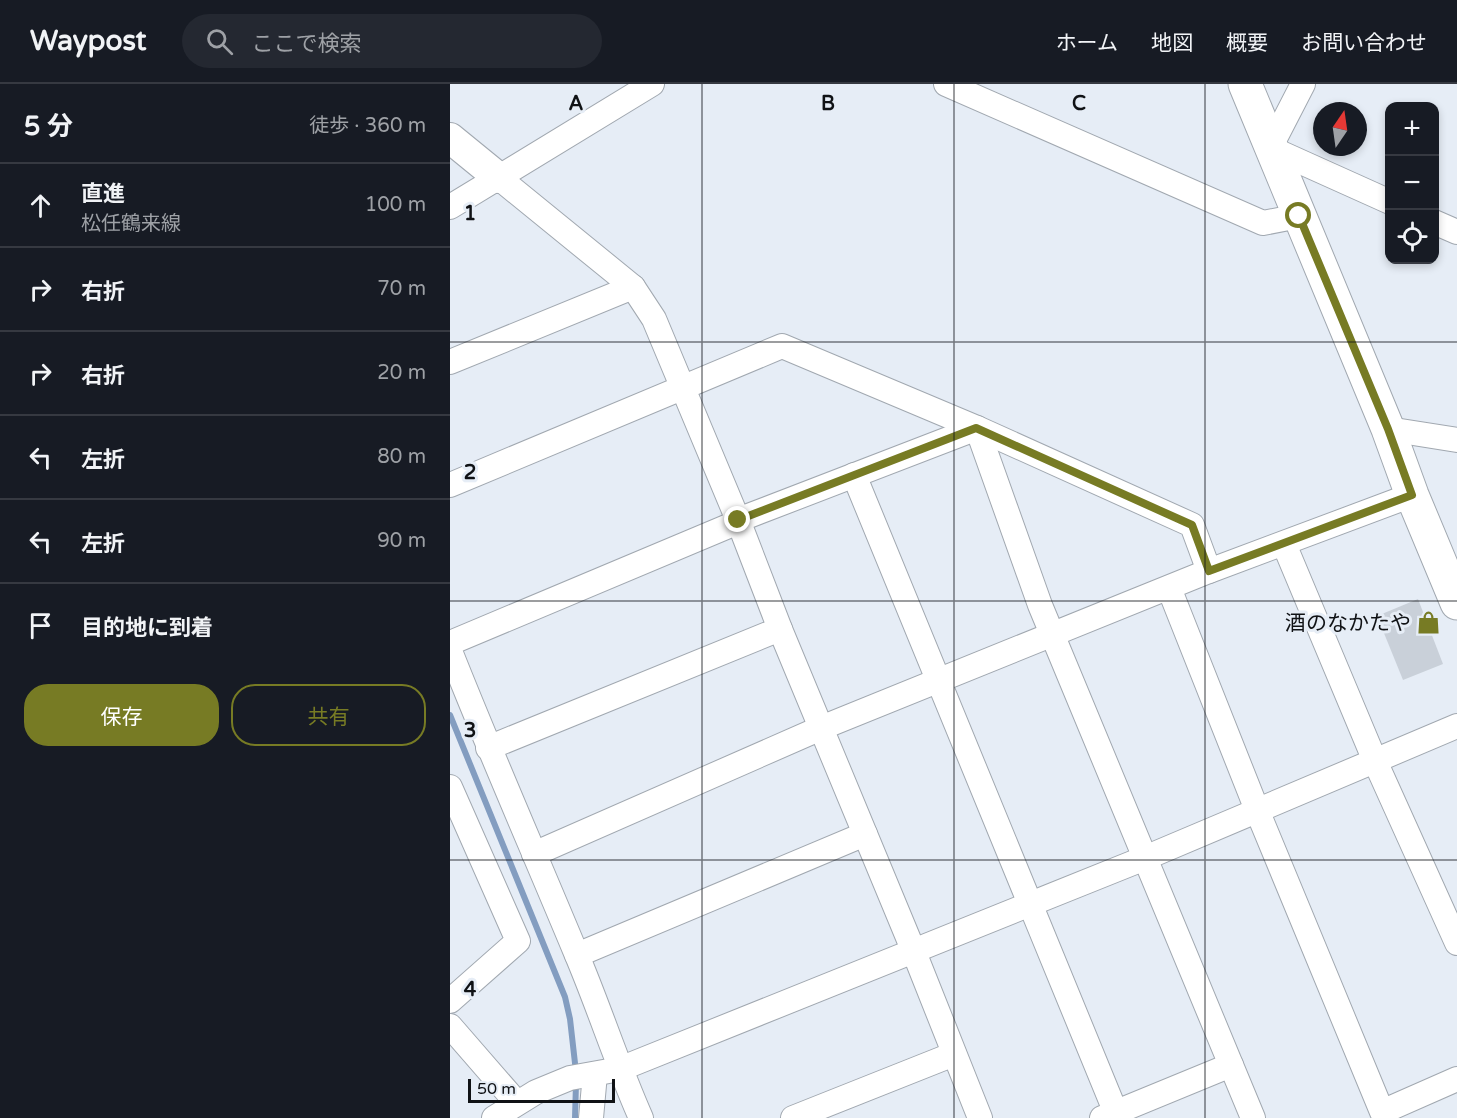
<!DOCTYPE html>
<html lang="ja">
<meta charset="utf-8">
<style>
body{margin:0;font-family:"Varela Round","Noto Sans JP",sans-serif;background:#242831;color:#f1f3f6}
.controls{position:absolute;right:18px;top:18px;display:grid;overflow:hidden;border-radius:12px;box-shadow:0 3px 9px #0003}
.controls button{width:54px;height:54px;display:grid;place-items:center;padding:0;border:0;border-bottom:2px solid #363941;background:#171b24;color:#f1f3f6;font:30px sans-serif}
.compass{position:absolute;left:863px;top:18px;width:54px;height:54px;border-radius:50%;background:#171b24;box-shadow:0 3px 9px #0003;rotate:13deg}
.scale{position:absolute;left:18px;bottom:15px;width:147px;box-sizing:border-box;padding-left:6px;border:3px solid #101215;border-top:0;font-size:16px;line-height:21px;white-space:nowrap;color:#101215;-webkit-text-stroke:4px #e6edf6;paint-order:stroke}
.stop{position:absolute;width:18px;height:18px;margin:-14px;border:4px solid #777b24;border-radius:50%;background:#fff}
.stop.end{background:#777b24;border-color:#fff;box-shadow:0 2px 6px #0008}
.list{margin:0;padding:0;list-style:none}
h2{display:flex;justify-content:space-between;align-items:center;height:78px;margin:0;padding:0 24px;font-size:26px}
h2 small{font-size:20px;font-weight:400;color:#9ea1a6}
.list li{display:grid;grid-template-columns:39px 1fr auto;gap:18px;align-items:center;box-sizing:border-box;height:84px;padding:0 24px;border-top:2px solid #363941}
.list b{display:block;font-size:22px;white-space:nowrap}
.list p{margin:0;font-size:20px;white-space:nowrap;color:#9ea1a6}
.list em{font-size:20px;font-style:normal;color:#9ea1a6}
.actions{display:flex;gap:12px;padding:18px 24px}
.actions a{flex:1;padding:14px 0;border:2px solid #777b24;border-radius:24px;text-align:center;font-size:21px;color:#777b24}
.actions .main{background:#777b24;color:#fff}
.icon{flex:none;width:33px;height:33px;fill:none;stroke:currentColor;stroke-width:2;stroke-linecap:round;stroke-linejoin:round}
.map{position:relative;flex:none;width:1007px;height:1034px;overflow:hidden}
header{display:flex;align-items:center;gap:36px;box-sizing:border-box;height:84px;padding:0 30px;background:#171b24;border-bottom:2px solid #363941}
header strong{font-size:28px}
nav{display:flex;gap:33px;margin-inline-start:auto;font-size:21px}
.search{width:420px;height:54px;background:#242831;display:flex;align-items:center;gap:15px;box-sizing:border-box;padding:0 21px;border-radius:33px;color:#9ea1a6;font-size:22px}
main{display:flex}
aside{flex:1;background:#171b24}
.map>svg:first-child{display:block}
</style>
<header>
<strong>Waypost</strong>
<div class="search"><svg class="icon" aria-label="search" viewBox="0 0 24 24"><circle cx="10" cy="10" r="6"/><path d="M15 15l6 6"/></svg>ここで検索</div>
<nav><a>ホーム</a><a>地図</a><a>概要</a><a>お問い合わせ</a></nav>
</header>
<main>
<aside>
<h2>5 分<small>徒歩 · 360 m</small></h2>
<ul class="list">
<li><svg class="icon" aria-label="ahead" viewBox="0 0 24 24"><path d="M12 20V5M6 11l6-6 6 6"/></svg><div><b>直進</b><p>松任鶴来線</p></div><em>100 m</em></li>
<li><svg class="icon" aria-label="right" viewBox="0 0 24 24"><path d="M7 20v-9h11M14 6l5 5-5 5"/></svg><div><b>右折</b></div><em>70 m</em></li>
<li><svg class="icon" aria-label="right" viewBox="0 0 24 24"><path d="M7 20v-9h11M14 6l5 5-5 5"/></svg><div><b>右折</b></div><em>20 m</em></li>
<li><svg class="icon" aria-label="left" viewBox="0 0 24 24"><path d="M17 20v-9H6M10 6l-5 5 5 5"/></svg><div><b>左折</b></div><em>80 m</em></li>
<li><svg class="icon" aria-label="left" viewBox="0 0 24 24"><path d="M17 20v-9H6M10 6l-5 5 5 5"/></svg><div><b>左折</b></div><em>90 m</em></li>
<li><svg class="icon" aria-label="arrive" viewBox="0 0 24 24"><path d="M6 21V4h12l-3 4 3 4H6"/></svg><div><b>目的地に到着</b></div></li>
</ul>
<div class="actions"><a class="main">保存</a><a>共有</a></div>
</aside>
<div class="map">
<svg width="1007" height="1034" viewBox="0 0 1007 1034">
<rect width="100%" height="100%" fill="#e6edf6"/>
<g fill="none" stroke-linecap="round" stroke-linejoin="round">
<!-- stream -->
<g stroke="#839dc0" stroke-width="6">
<polyline points="0,631 115,913 120,935 126,988"/>
<polyline points="125,1034 126,999"/>
</g>
</g>
<!-- building -->
<polygon fill="#c9d0d9" points="968,515 993,580 953,596 927,532"/>
<g fill="none" stroke-linecap="round" stroke-linejoin="round">
<defs>
<g id="minor">
<polyline points="496,0 813,139 849,132"/>
<polyline points="853,0 820,64 940,118"/>
<polyline points="49,94 183,203 204,235 288,436 330,545 464,868 530,1034"/>
<polyline points="0,123 202,0"/>
<polyline points="984,138 1007,148"/>
<polyline points="0,278 183,203"/>
<polyline points="938,345 1007,356"/>
<polyline points="404,391 668,1034"/>
<polyline points="0,401 332,262 527,344 742,441 759,487 962,411"/>
<polyline points="834,460 925,677 1007,859"/>
<polyline points="719,504 807,726 932,1028 1007,995"/>
<polyline points="0,559 281,441 288,436 527,344 590,521 803,1034"/>
<path d="M0,567c40,101 84,201 126,302 23,54 41,111 65,165"/>
<polyline points="38,664 330,545"/>
<polyline points="0,703 68,857 0,917"/>
<polyline points="84,770 371,644 759,487"/>
<polyline points="127,871 415,750"/>
<polyline points="0,942 67,1019"/>
<polyline points="44,1034 86,1008 120,994 170,985 695,774 1007,642"/>
<polyline points="141,1034 145,990"/>
<polyline points="343,1034 504,970"/>
<polyline points="652,1034 781,981"/>
</g>
<polyline id="tertiary" points="0,54 49,94"/>
<polyline id="secondary" points="795,0 938,345 962,411 1007,519"/>
</defs>
<!-- minor casing -->
<use href="#minor" stroke="#a1a8b0" stroke-width="26"/>
<!-- tertiary casing -->
<use href="#tertiary" stroke="#a1a8b0" stroke-width="32"/>
<!-- secondary casing -->
<use href="#secondary" stroke="#a1a8b0" stroke-width="35"/>
<!-- minor -->
<use href="#minor" stroke="#fff" stroke-width="24"/>
<!-- tertiary -->
<use href="#tertiary" stroke="#fff" stroke-width="30"/>
<!-- secondary -->
<use href="#secondary" stroke="#fff" stroke-width="33"/>
</g>
<g fill="none" stroke-linecap="round" stroke-linejoin="round">
<!-- route -->
<polyline stroke="#777b24" stroke-width="8" points="288,436 526,344 742,441 759,487 962,411 938,345 849,132"/>
</g>
<!-- grid -->
<path fill="none" stroke="#101215" stroke-width="1.5" stroke-opacity="0.55" d="M252,0v1034M504,0v1034M755,0v1034M0,258h1007M0,517h1007M0,776h1007"/>
<!-- icons -->
<defs>
<symbol id="shop-bare" viewBox="-9 -9 18 18"><path d="M-5-2.5h2.3a2.7 3.5 0 0 1 5.4 0H5L5.5 6h-11ZM-1.5-2.5h3a1.5 2.3 0 0 0-3 0Z" fill="#777b24" stroke="#e6edf6" stroke-width="2.5" paint-order="stroke"/></symbol>
</defs>
<g fill-rule="evenodd">
<use href="#shop-bare" x="962" y="522" width="33" height="33"/>
</g>
<g text-anchor="middle" stroke-width="6" stroke-linejoin="round" paint-order="stroke">
<!-- poi labels -->
<g font-size="21" fill="#101215" stroke="#e6edf6" text-anchor="end">
<text x="961" y="546">酒のなかたや</text>
</g>
</g>
<g font-size="20" text-anchor="middle" font-weight="bold" fill="#101215" stroke="#e6edf6" stroke-width="6" stroke-linejoin="round" paint-order="stroke">
<text x="126" y="26">A</text>
<text x="378" y="26">B</text>
<text x="629" y="26">C</text>
<text x="20" y="136">1</text>
<text x="20" y="395">2</text>
<text x="20" y="653">3</text>
<text x="20" y="912">4</text>
</g>
</svg>
<div class="controls">
<button>+</button>
<button>−</button>
<button><svg class="icon" aria-label="locate" viewBox="0 0 24 24"><circle cx="12" cy="12" r="6"/><path d="M12 2v4M12 18v4M2 12h4M18 12h4"/></svg></button>
</div>
<svg class="compass" viewBox="-18 -18 36 36"><path d="M0-13l5 13h-10z" fill="#e53935"/><path d="M0 13l5-13h-10z" fill="#9ea1a6"/></svg>
<div class="scale">50 m</div>
<div class="stop" style="left:849px;top:132px"></div>
<div class="stop end" style="left:288px;top:436px"></div>
</div>
</main>
